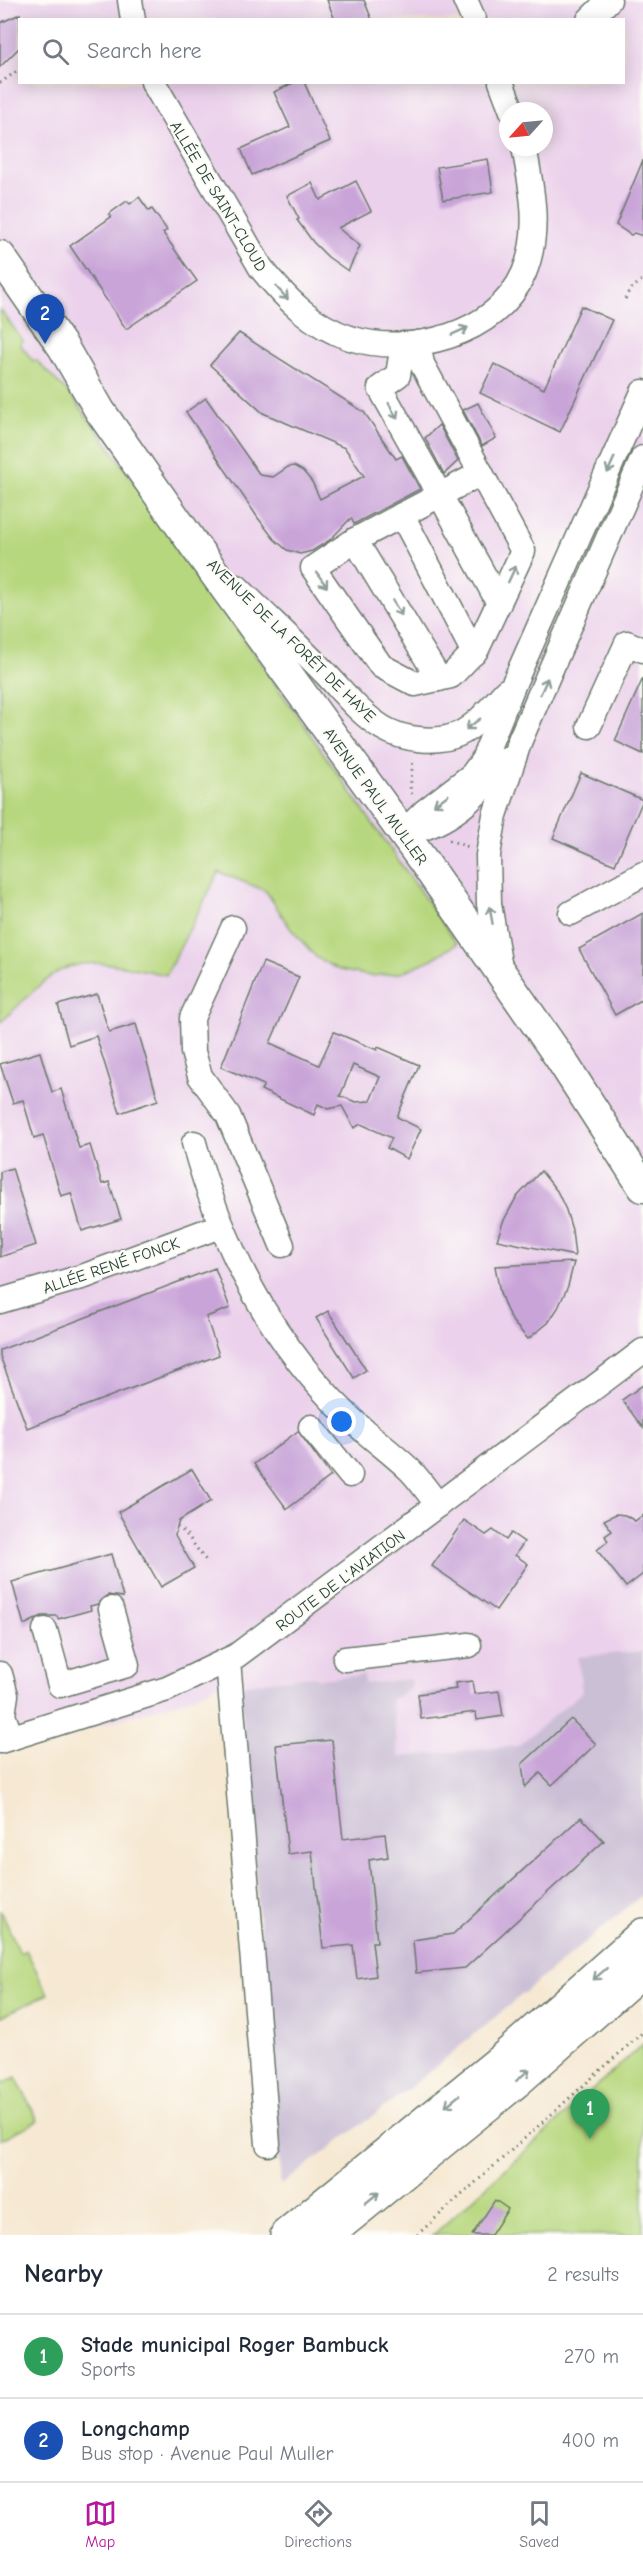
<!DOCTYPE html>
<meta charset="utf-8">
<style>
body{margin:0;font-family:"Comic Neue",sans-serif;background:#f2f2f3;color:#1f2937}
.compass{position:absolute;left:499px;top:102px;width:54px;height:54px;border-radius:50%;background:#fff;box-shadow:0 3px 15px #0003;rotate:243deg}
.you{position:absolute;left:342px;top:1422px;width:21px;height:21px;margin:-15px;border:4px solid #fff;border-radius:50%;background:#1a73e8;box-shadow:0 0 0 9px #1a73e833}
.badge{display:grid;place-items:center;width:39px;height:39px;border-radius:50%;background:#b5179e;color:#fff;font-size:20px;font-weight:700}
.pin{position:absolute;translate:-50% -50px;filter:drop-shadow(0 2px 3px #0008)}
.pin::after{content:'';position:absolute;top:32px;width:21px;height:18px;background:inherit;clip-path:polygon(0 0,100% 0,50% 100%)}
.list{margin:0;padding:0;list-style:none}
h2{display:flex;justify-content:space-between;align-items:center;height:78px;margin:0;padding:0 24px;font-size:26px}
h2 small{font-size:20px;font-weight:400;color:#747a83}
.list li{display:grid;grid-template-columns:39px 1fr auto;gap:18px;align-items:center;box-sizing:border-box;height:84px;padding:0 24px;border-top:2px solid #e0e1e3}
.list b{display:block;font-size:22px;white-space:nowrap}
.list p{margin:0;font-size:20px;white-space:nowrap;color:#747a83}
.list em{font-size:20px;font-style:normal;color:#747a83}
.icon{flex:none;width:33px;height:33px;fill:none;stroke:currentColor;stroke-width:2;stroke-linecap:round;stroke-linejoin:round}
.map{position:relative;flex:none;width:643px;height:2235px;overflow:hidden}
.search{position:absolute;background:#fff;box-shadow:0 3px 15px #0003;left:18px;right:18px;top:18px;height:66px;display:flex;align-items:center;gap:15px;box-sizing:border-box;padding:0 21px;border-radius:0px;color:#747a83;font-size:22px}
.sheet{height:246px;background:#fff}
nav{display:flex;justify-content:space-around;align-items:center;box-sizing:border-box;height:84px;border-top:2px solid #e0e1e3;background:#fff;font-size:16px;color:#747a83}
nav a{display:grid;justify-items:center;gap:3px}
nav .on{color:#b5179e}
.map>svg:first-child{display:block}
</style>
<div class="map">
<svg width="643" height="2235" viewBox="0 0 643 2235">
<rect width="100%" height="100%" fill="#fdfcf7"/>
<filter id="ink" filterUnits="userSpaceOnUse"><feTurbulence type="fractalNoise" baseFrequency=".0167" numOctaves="2"/><feDisplacementMap in="SourceGraphic" scale="12" xChannelSelector="R" yChannelSelector="G"/><feConvolveMatrix kernelMatrix="1 2 1 2 8 2 1 2 1" color-interpolation-filters="sRGB"/></filter>
<filter id="wash" filterUnits="userSpaceOnUse"><feTurbulence type="fractalNoise" baseFrequency=".008" numOctaves="4" result="noise"/><feDisplacementMap in="SourceGraphic" scale="24" xChannelSelector="R" yChannelSelector="G"/><feGaussianBlur stdDeviation="1.35" result="paint"/><feColorMatrix in="noise" values="0 0 0 0 0 0 0 0 0 0 0 0 0 0 0 0 0 1.4 0 .05"/><feComposite in="paint" operator="in"/></filter>
<g filter="url(#wash)">
<rect width="100%" height="100%" fill="#f6e8d2"/>
<!-- built -->
<path fill="#ebd1eb" fill-rule="evenodd" d="M0,0h643v1894l-231,192 -131,99 -42,-510 -51,24 -188,56v-732l53,-48 22,-9 25,-3 66,12 53,-104 47,20 24,37 27,30 22,12 -155,-415 -77,-112 -35,-46 -36,-37 -3,2 -13,-19 3,-2 -23,-32zM20,20h604v62h-604zM508,111h36v36h-36z"/>
<!-- industrial -->
<polygon fill="#cbbfd5" points="643,1651 643,1894 412,2086 281,2185 240,1685 313,1676 320,1679 364,1675 365,1684 410,1679 412,1688 391,1700 399,1757 518,1746 582,1692 578,1657"/>
<!-- green -->
<g fill="#b7d77e" stroke="#6b8a59" stroke-width="1.5">
<path d="M0,309l23,32 -3,3 13,17 3,-1 36,37 35,46 350,501 -25,15 -31,14 -30,3 -32,-6 -22,-12 -27,-30 -24,-37 -47,-19 -53,103c-36,-7 -82,-23 -114,1 -19,13 -35,32 -52,47z"/>
<polygon points="0,1909 20,1953 26,1950 48,1994 0,2017"/>
<polygon points="643,2044 643,2235 433,2235"/>
<polygon points="16,2077 38,2121 0,2140 0,2085"/>
</g>
<g id="blocks">
<!-- building -->
<g fill="#c9a4d8" fill-rule="evenodd">
<polygon points="327,0 364,0 372,20 335,20"/>
<polygon points="20,14 20,47 0,67 0,23"/>
<polygon points="295,82 304,82 330,141 252,175 241,149 290,127 274,92"/>
<polygon points="488,159 493,192 443,200 437,167"/>
<polygon points="643,160 643,236 634,233 631,235 616,225"/>
<polygon points="356,181 371,211 338,228 360,246 348,271 328,257 313,242 297,220 299,219 287,196 312,183 320,200"/>
<polygon points="139,197 149,211 152,209 167,230 163,233 197,281 126,329 70,246 111,217 109,214 127,201 130,204"/>
<polygon points="581,306 612,320 560,432 480,393 494,364 544,389"/>
<polygon points="239,333 364,412 396,459 402,456 420,489 354,524 351,518 330,540 312,551 300,554 287,550 274,539 258,518 186,412 206,398 260,475 273,477 288,467 294,466 303,471 312,482 320,499 364,476 345,448 263,413 210,365"/>
<polygon points="478,403 496,438 482,446 463,410"/>
<polygon points="439,425 458,461 444,474 425,438"/>
<polygon points="643,678 643,754 615,741"/>
<polygon points="581,773 643,800 615,865 553,838"/>
<polygon points="643,913 643,999 615,1015 579,949"/>
<path d="M263,962l36,15 -29,66 49,22 15,-33 43,18 1,-3 41,18 -22,52 24,12 -14,30 -20,-11 5,-10 -31,-14 -7,4 -12,-22 -14,3 -10,-5 -4,11 -53,-25 3,-5 -43,-18zM353,1065l27,12 -10,24 -14,1 -16,-6z"/>
<polygon points="97,994 109,1032 136,1024 158,1100 120,1113 96,1036 69,1045 58,1005"/>
<polygon points="40,1052 52,1092 61,1089 79,1148 90,1145 102,1184 109,1182 121,1219 82,1231 71,1193 61,1196 43,1135 34,1138 23,1100 13,1103 0,1064"/>
<polygon points="12,1168 36,1245 0,1257 0,1172"/>
<polygon points="541,1171 557,1191 566,1210 572,1230 575,1256 497,1240 503,1222 516,1198"/>
<polygon points="574,1262 568,1286 558,1308 548,1323 528,1339 513,1322 506,1309 500,1293 495,1266"/>
<polygon points="215,1268 230,1308 206,1317 219,1355 27,1428 0,1356 0,1350"/>
<polygon points="328,1311 366,1370 354,1378 316,1318"/>
<polygon points="643,1385 643,1428 622,1400"/>
<polygon points="298,1431 331,1476 287,1509 254,1464"/>
<polygon points="192,1469 211,1501 179,1521 177,1527 175,1535 194,1568 161,1587 118,1512"/>
<polygon points="616,1514 625,1515 635,1521 643,1515 643,1574 626,1587 597,1550 608,1541 605,1536 612,1531 604,1520"/>
<polygon points="464,1520 486,1535 493,1530 506,1540 511,1533 524,1542 515,1555 528,1564 496,1610 432,1566"/>
<polygon points="111,1554 123,1597 108,1595 98,1604 90,1606 91,1610 58,1619 57,1616 42,1616 24,1625 12,1582"/>
<polygon points="472,1681 474,1694 499,1691 503,1716 477,1720 476,1712 421,1719 418,1694 456,1689 455,1683"/>
<polygon points="571,1719 596,1744 552,1785 540,1773 525,1787 522,1764"/>
<polygon points="332,1740 343,1839 385,1834 388,1857 369,1860 377,1942 372,1942 376,1976 357,1979 353,1945 323,1948 312,1851 288,1854 276,1745"/>
<polygon points="581,1817 604,1841 465,1968 416,1973 413,1940 453,1934"/>
<polygon points="495,2200 508,2209 491,2235 472,2235"/>
</g>
</g>
</g>
<g filter="url(#ink)">
<use href="#blocks" fill-opacity="0" stroke="#6a796b" stroke-width="1.5"/>
<g fill="none" stroke-linecap="round" stroke-linejoin="round">
<defs>
<g id="minor">
<polyline points="130,0 133,20"/>
<polyline points="465,0 474,20"/>
<polyline points="589,20 609,0"/>
<path d="M153,82l108,186c24,30 51,58 89,70 60,19 147,-3 174,-65 17,-41 8,-84 0,-126"/>
<polyline points="501,82 512,111"/>
<polyline points="403,344 398,375 380,388 440,495 355,540 313,568 381,666 415,684 451,676 477,649 523,551 422,364 418,343"/>
<polyline points="481,473 440,495 499,603"/>
<polyline points="402,515 474,653"/>
<polyline points="355,540 439,679"/>
<path d="M237,587c29,29 60,57 89,87 18,19 34,40 57,54 20,12 54,16 76,6 19,-9 33,-28 47,-43"/>
<polyline points="589,726 627,643 643,650"/>
<path d="M416,830c39,-10 67,-40 90,-71"/>
<polyline points="403,833 424,812 472,775 483,760 514,683 643,392"/>
<polyline points="571,913 643,874"/>
<polyline points="233,928 192,1018 193,1052 200,1076 228,1115 282,1245"/>
<polyline points="500,968 489,904 488,855 495,815 520,740 643,458"/>
<path d="M194,1143c28,102 76,198 153,272 20,20 43,36 63,55 10,10 19,24 28,35"/>
<polyline points="0,1301 85,1276 220,1226"/>
<polyline points="311,1427 350,1475"/>
<polyline points="45,1630 60,1685 127,1665 111,1609"/>
<polyline points="345,1659 469,1645"/>
<polyline points="228,1660 268,2144"/>
<polyline points="0,1674 6,1695 3,1715 11,1738"/>
<polyline points="0,1741 167,1689 236,1656 643,1351"/>
</g>
<polyline id="major" points="0,256 63,347 100,411 194,545 424,862 560,1058 643,1187"/>
<g id="highway">
<polyline points="287,2235 501,2061 643,1935"/>
<polyline points="326,2235 516,2081 643,1969"/>
</g>
</defs>
<!-- minor casing -->
<use href="#minor" stroke="#6a796b" stroke-width="27"/>
<!-- major casing -->
<use href="#major" stroke="#6a796b" stroke-width="33"/>
<!-- highway casing -->
<use href="#highway" stroke="#6a796b" stroke-width="36"/>
<!-- path -->
<g stroke="#6a796b" stroke-width="3" stroke-dasharray="1.5 4.5" stroke-linecap="butt">
<polyline points="0,83 20,69"/>
<polyline points="625,299 629,291 643,279"/>
<polyline points="412,794 410,791 413,759"/>
<polyline points="449,840 468,847"/>
<path d="M177,1527c14,8 19,24 31,35"/>
<polyline points="417,2235 643,2032"/>
</g>
<!-- minor -->
<use href="#minor" stroke="#fff" stroke-width="24"/>
<!-- major -->
<use href="#major" stroke="#fff" stroke-width="30"/>
<!-- highway -->
<use href="#highway" stroke="#fff" stroke-width="33"/>
</g>
<!-- one-way arrows -->
<defs><path id="oneway-shaft" d="M-6 0H5M1.5-3L5.5 0L1.5 3" fill="none" stroke-width="1.6" stroke-linecap="round" stroke-linejoin="round" transform="scale(1.5)"/></defs>
<g stroke="#8f9e9a">
<use href="#oneway-shaft" transform="translate(282 293) rotate(47)"/>
<use href="#oneway-shaft" transform="translate(460 331) rotate(-24)"/>
<use href="#oneway-shaft" transform="translate(393 411) rotate(61)"/>
<use href="#oneway-shaft" transform="translate(611 465) rotate(114)"/>
<use href="#oneway-shaft" transform="translate(512 574) rotate(-65)"/>
<use href="#oneway-shaft" transform="translate(322 580) rotate(55)"/>
<use href="#oneway-shaft" transform="translate(397 608) rotate(59)"/>
<use href="#oneway-shaft" transform="translate(544 686) rotate(-66)"/>
<use href="#oneway-shaft" transform="translate(473 724) rotate(143)"/>
<use href="#oneway-shaft" transform="translate(441 800) rotate(144)"/>
<use href="#oneway-shaft" transform="translate(491 915) rotate(-100)"/>
<use href="#oneway-shaft" transform="translate(600 1974) rotate(139)"/>
<use href="#oneway-shaft" transform="translate(523 2075) rotate(-41)"/>
<use href="#oneway-shaft" transform="translate(452 2101) rotate(141)"/>
<use href="#oneway-shaft" transform="translate(372 2198) rotate(-39)"/>
</g>
</g>
<g text-anchor="middle" stroke-width="4.5" stroke-linejoin="round" paint-order="stroke">
<!-- street labels -->
<g font-size="16" fill="#1f3d34" stroke="#fdfcf7">
<text transform="translate(219 196) rotate(59)" y="6">ALLÉE DE SAINT-CLOUD</text>
<text transform="translate(292 640) rotate(44)" y="6">AVENUE DE LA FORÊT DE HAYE</text>
<text transform="translate(376 796) rotate(54)" y="6">AVENUE PAUL MULLER</text>
<text transform="translate(111 1265) rotate(-19)" y="6">ALLÉE RENÉ FONCK</text>
<text transform="translate(340 1580) rotate(-37)" y="6">ROUTE DE L'AVIATION</text>
</g>
</g>
</svg>
<svg class="compass" viewBox="-18 -18 36 36"><path d="M0-13l5 13h-10z" fill="#e53935"/><path d="M0 13l5-13h-10z" fill="#747a83"/></svg>
<div class="you"></div>
<div class="pin badge" style="left:590px;top:2139px;background:#2e9e5b">1</div>
<div class="pin badge" style="left:45px;top:344px;background:#1a4fb4">2</div>
<div class="search"><svg class="icon" aria-label="search" viewBox="0 0 24 24"><circle cx="10" cy="10" r="6"/><path d="M15 15l6 6"/></svg>Search here</div>
</div>
<section class="sheet">
<h2>Nearby<small>2 results</small></h2>
<ul class="list">
<li><span class="badge" style="background:#2e9e5b">1</span><div><b>Stade municipal Roger Bambuck</b><p>Sports</p></div><em>270 m</em></li>
<li><span class="badge" style="background:#1a4fb4">2</span><div><b>Longchamp</b><p>Bus stop · Avenue Paul Muller</p></div><em>400 m</em></li>
</ul>
</section>
<nav>
<a class="on"><svg class="icon" aria-label="map" viewBox="0 0 24 24"><path d="M3 6l6-2 6 2 6-2v14l-6 2-6-2-6 2zM9 4v14M15 6v14"/></svg>Map</a>
<a><svg class="icon" aria-label="directions" viewBox="0 0 24 24"><path d="M12 3l9 9-9 9-9-9zM9 14v-3h6M13 9l2 2-2 2"/></svg>Directions</a>
<a><svg class="icon" aria-label="saved" viewBox="0 0 24 24"><path d="M7 4h10v16l-5-4-5 4z"/></svg>Saved</a>
</nav>
